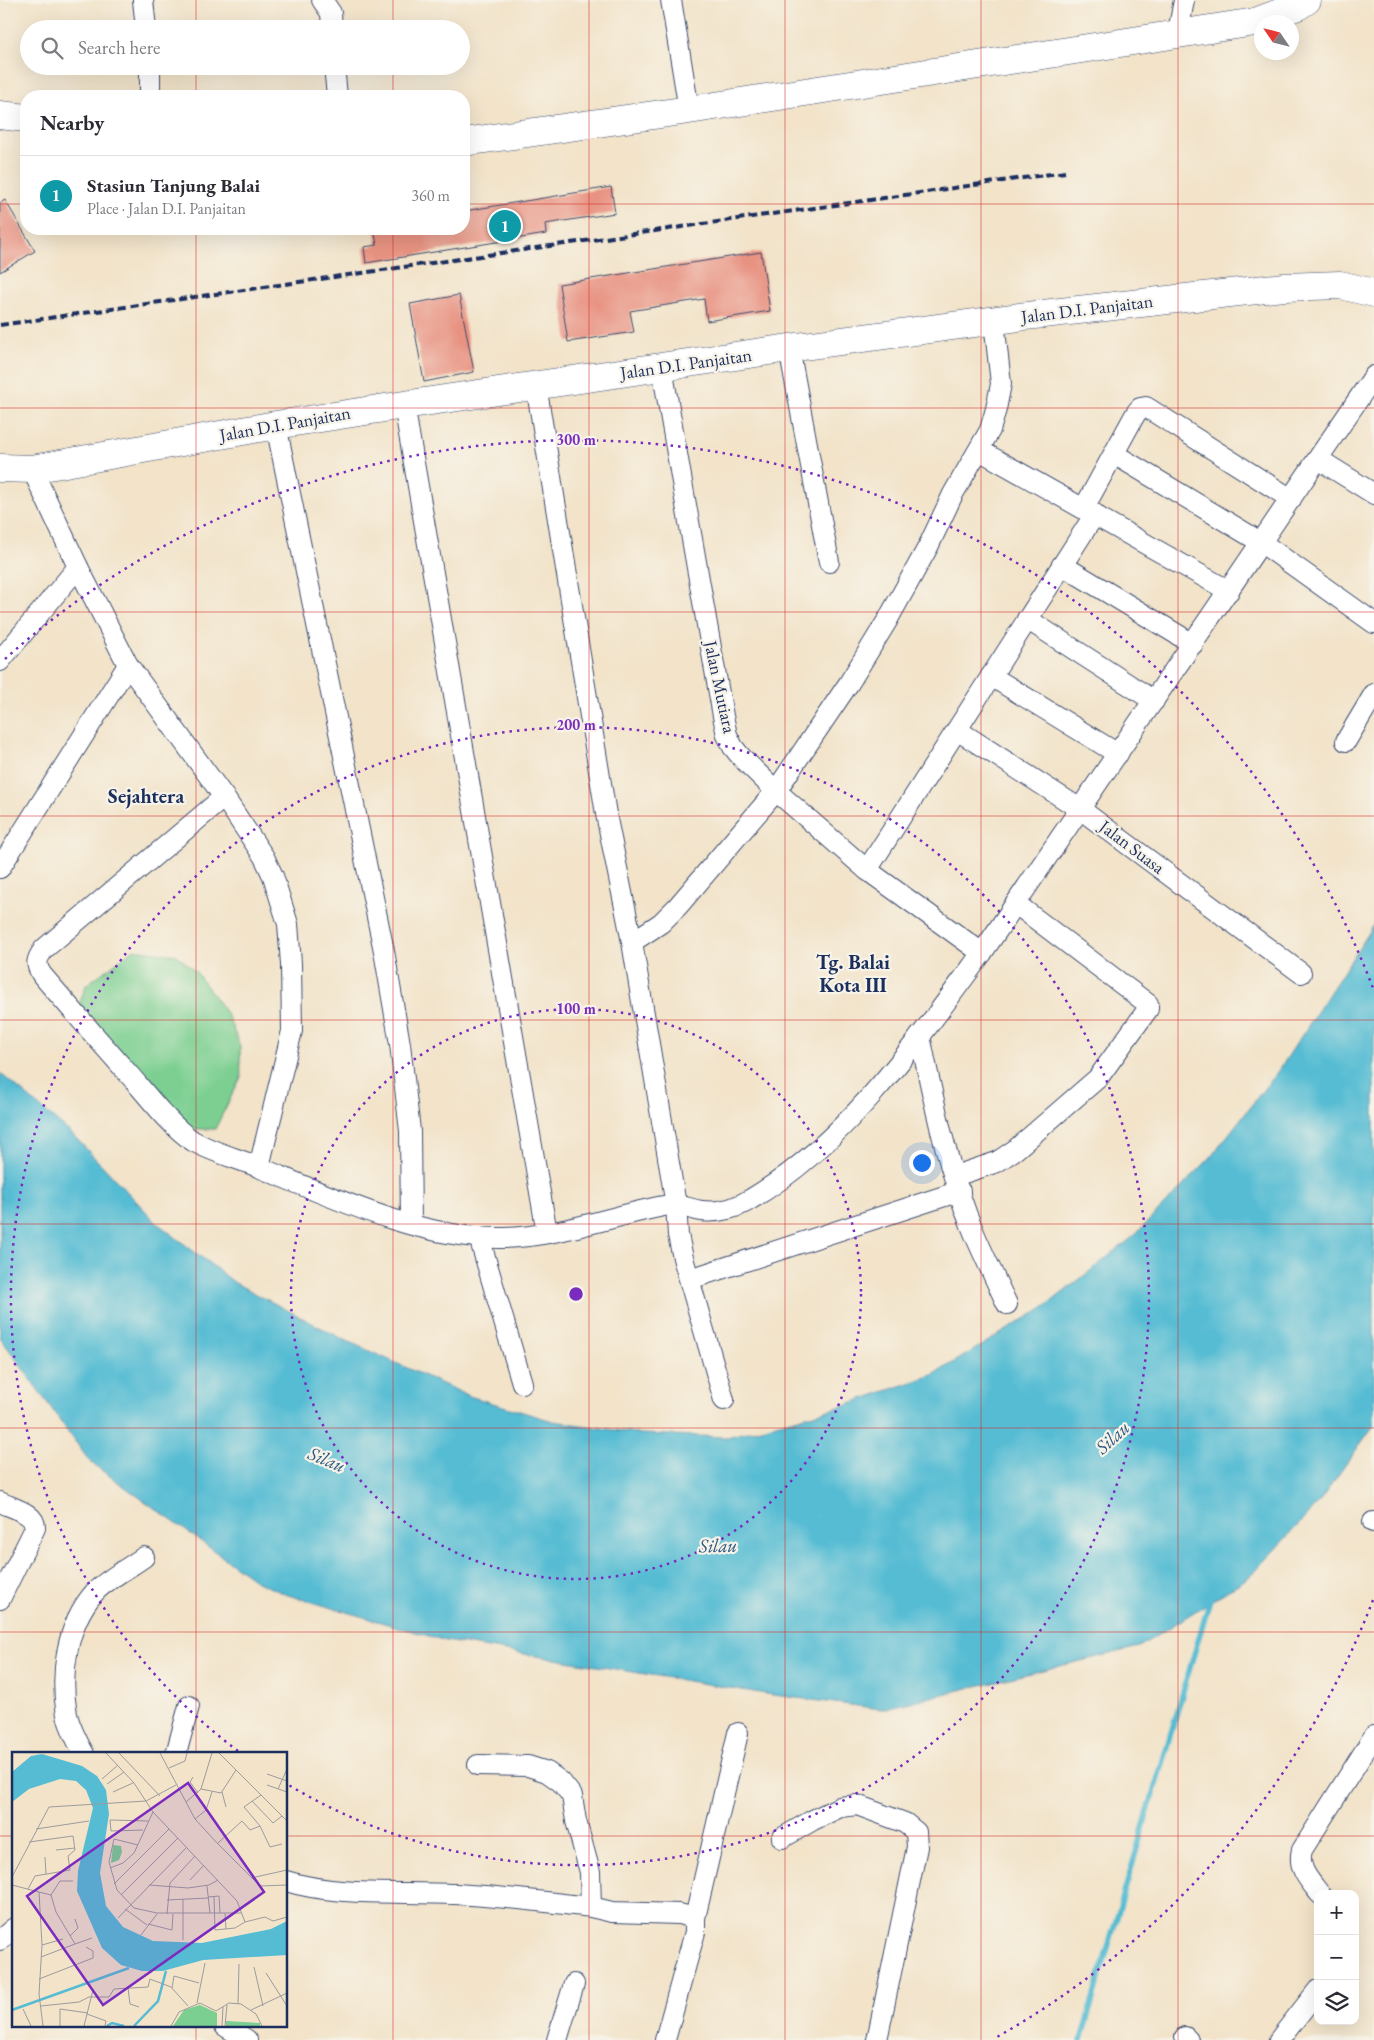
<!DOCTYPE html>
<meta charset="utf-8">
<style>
body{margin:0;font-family:"EB Garamond",serif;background:#f7f7f7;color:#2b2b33}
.controls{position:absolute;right:15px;bottom:15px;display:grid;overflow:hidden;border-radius:10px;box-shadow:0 5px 20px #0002}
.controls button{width:45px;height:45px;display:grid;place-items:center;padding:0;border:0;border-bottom:1px solid #e1e1e2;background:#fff;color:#2b2b33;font:25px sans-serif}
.compass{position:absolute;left:1254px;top:15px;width:45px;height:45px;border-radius:50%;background:#fff;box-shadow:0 5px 20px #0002;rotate:305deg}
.you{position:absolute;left:921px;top:1162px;width:18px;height:18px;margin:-12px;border:4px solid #fff;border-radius:50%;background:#1a73e8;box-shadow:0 0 0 8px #1a73e833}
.badge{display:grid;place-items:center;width:32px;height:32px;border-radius:50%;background:#c8321e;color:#fff;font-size:16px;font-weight:700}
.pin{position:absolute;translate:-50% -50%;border:2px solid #fff;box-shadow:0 1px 5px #0006}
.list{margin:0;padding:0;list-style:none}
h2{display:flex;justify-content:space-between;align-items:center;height:65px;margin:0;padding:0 20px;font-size:21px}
h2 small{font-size:16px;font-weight:400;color:#7c7c81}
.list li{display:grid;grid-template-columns:32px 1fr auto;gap:15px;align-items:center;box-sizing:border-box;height:80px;padding:0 20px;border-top:1px solid #e1e1e2}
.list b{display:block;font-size:19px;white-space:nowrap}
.list p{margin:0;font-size:16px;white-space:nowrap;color:#7c7c81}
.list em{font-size:16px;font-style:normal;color:#7c7c81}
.icon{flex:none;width:28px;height:28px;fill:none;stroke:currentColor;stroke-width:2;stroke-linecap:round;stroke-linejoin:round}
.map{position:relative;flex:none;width:1374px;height:2040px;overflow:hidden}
.search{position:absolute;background:#fff;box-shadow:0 5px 20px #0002;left:20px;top:20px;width:450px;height:55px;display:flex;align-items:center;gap:12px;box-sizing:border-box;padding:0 18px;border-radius:28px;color:#7c7c81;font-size:19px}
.panel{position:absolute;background:#fff;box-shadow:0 5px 20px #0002;left:20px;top:90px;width:450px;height:145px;border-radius:20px}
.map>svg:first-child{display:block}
</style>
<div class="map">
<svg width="1374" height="2040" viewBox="0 0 1374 2040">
<rect width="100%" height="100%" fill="#f7f3e8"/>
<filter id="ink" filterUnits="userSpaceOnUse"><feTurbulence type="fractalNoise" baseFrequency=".02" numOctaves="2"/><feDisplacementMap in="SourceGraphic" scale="10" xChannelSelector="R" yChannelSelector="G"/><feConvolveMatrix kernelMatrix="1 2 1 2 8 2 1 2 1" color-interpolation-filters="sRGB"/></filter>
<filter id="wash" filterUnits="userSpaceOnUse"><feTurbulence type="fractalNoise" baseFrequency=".0096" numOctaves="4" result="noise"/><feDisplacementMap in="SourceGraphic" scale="20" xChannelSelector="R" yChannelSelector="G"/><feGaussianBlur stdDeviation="1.12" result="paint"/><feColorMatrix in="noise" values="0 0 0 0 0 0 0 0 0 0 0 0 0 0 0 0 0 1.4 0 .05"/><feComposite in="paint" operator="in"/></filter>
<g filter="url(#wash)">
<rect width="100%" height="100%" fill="#f2e3c9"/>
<!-- green -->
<polygon fill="#7bcf91" stroke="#4b7f78" points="134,949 177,955 196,972 227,1014 240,1046 241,1077 215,1129 191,1129 79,1005 86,985"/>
<!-- water -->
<polygon fill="#55bcd3" stroke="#387698" points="1374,925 1374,1425 1316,1506 1249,1577 1139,1647 881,1709 766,1694 446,1641 288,1595 259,1583 90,1462 0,1337 0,1073 73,1135 157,1223 235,1283 345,1340 469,1396 553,1421 642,1434 727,1437 836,1408 933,1375 1046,1306 1134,1236 1211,1157 1281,1067"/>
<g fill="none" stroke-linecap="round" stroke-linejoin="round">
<!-- stream -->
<polyline stroke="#55bcd3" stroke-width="5.5" points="1081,2040 1211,1596"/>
</g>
<g id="blocks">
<!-- building -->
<g fill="#e89382">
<polygon points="611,187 615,213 545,224 546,234 366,263 364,247 377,245 374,229 464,229 464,211"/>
<polygon points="5,200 35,251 0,272 0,203"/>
<polygon points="761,252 770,311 707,321 704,299 630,311 634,332 568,342 559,284"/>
<polygon points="459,295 474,372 424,382 410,304"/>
</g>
</g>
</g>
<g filter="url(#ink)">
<use href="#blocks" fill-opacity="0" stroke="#3b4a6e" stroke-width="1"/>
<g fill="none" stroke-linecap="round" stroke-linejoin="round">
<defs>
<g id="street">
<polyline points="143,0 146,29"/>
<polyline points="322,0 331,13 332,29"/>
<polyline points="671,0 689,110"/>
<polyline points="1178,33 1184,0"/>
<polyline points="334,66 337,96"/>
<polyline points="150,96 150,66"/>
<polyline points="789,348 829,562"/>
<polyline points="662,368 723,716 727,735 733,747 742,758 776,791 867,870 982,953"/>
<polyline points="536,385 606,814 632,942 676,1205 678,1235 683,1258 724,1400"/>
<polyline points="404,405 547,1233"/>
<polyline points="276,425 384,951 400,1044 410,1131 411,1224"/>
<polyline points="979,450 1229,591"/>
<polyline points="1114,454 1262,543 1374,623"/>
<polyline points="1318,459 1374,494"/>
<polyline points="32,469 78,567 128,665 224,797 264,857 273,876 288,924 291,964 292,1031 259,1167"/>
<polyline points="1084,508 1136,413 1140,408 1146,407 1291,499"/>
<polyline points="1062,565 1193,644"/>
<polyline points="1027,619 1154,701"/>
<polyline points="0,661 78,567"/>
<polyline points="991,676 1118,754"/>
<polyline points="957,730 1080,809 1301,973"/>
<polyline points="1346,741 1374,694"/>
<path d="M224,797l-180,152c-8,11 -9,15 -2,26 30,35 60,69 91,104 17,20 39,48 60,62 21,12 47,18 70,28 73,30 161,71 241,69 46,-1 97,-18 141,-28 9,-2 19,-5 29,-5 9,0 18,5 28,6 17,2 35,-3 49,-12 95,-56 167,-159 231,-246l392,-577"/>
<polyline points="0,868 128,665"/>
<polyline points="867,870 1095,514"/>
<polyline points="632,942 661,923 678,906 776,791 849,683 887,621 928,547 953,494 990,430 996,409 1001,384 994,321"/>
<path d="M920,1036c14,67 28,136 55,199 10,23 21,46 32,69"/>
<polyline points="955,1176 997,1162 1016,1149 1098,1078 1148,1009 1148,1004 1016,904"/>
<polyline points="479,1237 522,1383"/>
<polyline points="690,1279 960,1191"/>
<path d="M0,1502c12,6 36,11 35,26l-35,71"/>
<polyline points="1373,1522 1374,1522"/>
<path d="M84,1754c-6,-11 -14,-27 -17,-39 -7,-40 -1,-90 27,-122 10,-12 36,-26 50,-36"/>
<polyline points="176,1754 189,1706"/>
<polyline points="478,1765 528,1766 547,1772 561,1782 572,1796 576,1821 590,1872 591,1907"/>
<polyline points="782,1838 813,1820 840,1807 857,1805 905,1823 916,1832 917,1847 877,2040"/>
<path d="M286,1881c51,16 114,10 168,13 45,2 91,8 137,13l21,5 67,2 16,4v14l-30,108"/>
<path d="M1320,1894c-11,-14 -23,-26 -18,-44l72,-114"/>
<polyline points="695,1918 738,1733"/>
<polyline points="0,1940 14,1928"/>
<polyline points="225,2026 247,2040"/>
<polyline points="1185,2037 1188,2040"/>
<polyline points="557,2040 574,1984"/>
<polyline points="1279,2040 1318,1990"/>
</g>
<polyline id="secondary" points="0,468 32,469 276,425 404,405 789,348 1034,315 1284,287 1340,285 1374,293"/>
<g id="highway">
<polyline points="0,115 26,118"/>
<polyline points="464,142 689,110 1255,22 1298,6 1307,0"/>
</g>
</defs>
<!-- street casing -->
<use href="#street" stroke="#3b4a6e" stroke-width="22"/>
<!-- secondary casing -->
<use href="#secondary" stroke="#3b4a6e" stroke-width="29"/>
<!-- highway casing -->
<use href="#highway" stroke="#3b4a6e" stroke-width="29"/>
<!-- street -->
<use href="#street" stroke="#fff" stroke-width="20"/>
<!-- secondary -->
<use href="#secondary" stroke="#fff" stroke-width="28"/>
<!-- highway -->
<use href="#highway" stroke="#fff" stroke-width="28"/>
<!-- rail -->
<polyline stroke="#1b2f5e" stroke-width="4" stroke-dasharray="8 4" stroke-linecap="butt" points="0,325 1065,172"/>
</g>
</g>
<!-- grid -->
<path fill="none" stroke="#d62828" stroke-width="1" stroke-opacity="0.55" d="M196,0v29M393,0v29M589,0v2040M785,0v2040M981,0v2040M1178,0v2040M196,66v30M393,66v30M0,204h26M464,204h910M196,229v1525M393,229v1811M0,408h1374M0,612h1374M0,816h1374M0,1020h1374M0,1224h1374M0,1428h1374M0,1632h1374M0,1836h14M286,1836h1088M196,2026v14"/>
<!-- distance rings -->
<g fill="none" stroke="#7b2cbf" stroke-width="2.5" stroke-dasharray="2.5 5">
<circle cx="576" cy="1294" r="285"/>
<path d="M238 1751A569 569 0 1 1 287 1784"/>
<path d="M1373 1600A854 854 0 0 1 997 2037M5 659A854 854 0 0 1 1373 988"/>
</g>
<g text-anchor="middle" stroke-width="4.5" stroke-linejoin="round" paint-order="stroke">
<!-- street labels -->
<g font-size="18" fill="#1b2f5e" stroke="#f7f3e8">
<text transform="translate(1087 309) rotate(-7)" y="6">Jalan D.I. Panjaitan</text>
<text transform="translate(686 364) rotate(-8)" y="6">Jalan D.I. Panjaitan</text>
<text transform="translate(285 424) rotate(-10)" y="6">Jalan D.I. Panjaitan</text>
<text transform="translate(720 687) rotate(78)" y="6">Jalan Mutiara</text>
<text transform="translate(1132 847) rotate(37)" y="6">Jalan Suasa</text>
</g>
<!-- water labels -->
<g font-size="19" font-style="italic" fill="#2c5981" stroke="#f7f3e8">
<text transform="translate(1112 1437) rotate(-43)" y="7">Silau</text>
<text transform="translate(327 1459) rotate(22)" y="7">Silau</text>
<text transform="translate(718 1545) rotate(-1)" y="7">Silau</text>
</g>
<!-- quarter labels -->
<g font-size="20" font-weight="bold" fill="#1b2f5e" stroke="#f7f3e8">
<text x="146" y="803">Sejahtera</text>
<text x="853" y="969">Tg. Balai<tspan x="853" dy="23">Kota III</tspan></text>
</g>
</g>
<!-- overview -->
<g transform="translate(12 1752)">
<rect width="275" height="275" fill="#f2e3c9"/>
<path d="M101,93l8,1 1,6 -3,8 -8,3zM188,253l17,8v13h-44l11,-16zM214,269l34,2v3h-34z" fill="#7bcf91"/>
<path d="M30,2l40,12 15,10 9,14 3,24 -9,59 6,33 17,21 30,14 49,2 69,-14 16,-8v34l-84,5 -40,11h-21l-21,-6 -19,-17 -25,-57 1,-20 15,-63 -7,-18 -10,-9 -16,-2 -31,10 -17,13v-30l19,-16z" fill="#55bcd3"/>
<path fill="none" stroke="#55bcd3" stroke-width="2.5" d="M0,258l117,-42M95,274l5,-3 12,3M122,274l24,-25 8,-30"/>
<path fill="none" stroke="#9c9b9e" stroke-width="1" d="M94,1l28,30 19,29 84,89 8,21 20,-5 8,4 14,-4M107,1l41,43M148,1l35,66 23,25 42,42 27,-1M207,1l68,68M157,16l16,-7 2,-8M255,22l20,7M181,25l-3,5 8,11M90,27l16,-14M95,32l17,-12M255,33l20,7M189,37l20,4 15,-23M266,37l9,-20M101,40l20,-9M210,40l4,15M240,49l21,22 9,-7M174,50l15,-13 11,-36M183,67l11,-9 6,-18M248,74l10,21 12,-3M24,77l53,-8M131,78l-32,1 -1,-11 38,1M206,91l24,-22 8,9 10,-4 -16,-19 17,-12M126,93l-24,-6 -5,23 8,28 17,18 23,5h84M44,98l19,-2M33,105l1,17M98,116l13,-5 11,-10 19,-41M0,125l37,-70 97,-6 30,-16M239,126l36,-8M178,128l14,-15M102,132l55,-55M0,133l27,7 3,53 -3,49 4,32M137,133l39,3 21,-3 9,-5M195,134l3,27M16,137l7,-13 35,-6 -2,-14 7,-6 -2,-14 -44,6M27,140l12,3 5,17 19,32 -34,13M39,143l9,-14h13M109,143l57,-57M196,145l11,-1 1,17M202,145l1,33 20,-2 10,-6M155,148l41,-2M113,157l22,16M213,161l1,16M155,162l3,-31 25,-27M106,166l69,-71M136,172l24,6 1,-16M129,183l16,-21M58,184l8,-8 -3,-9M171,188v-41M63,192l17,-6M30,193l21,-6M242,215l9,39M254,221l21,33M27,227l54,-21v-7l-7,-4M116,236l2,16 9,3M160,236l2,-12 25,7M185,251l8,-40M226,252l1,-40M29,254l38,-4 10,-5h20l5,-8 34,-2 2,-8 21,8 17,19M11,257l8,17M239,258l36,-17M75,262l19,7 -1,5M48,274v-17l28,4M72,274l9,-36M159,274l8,-14 21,-9 16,8 13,-8 12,1 15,10 6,12M210,274l1,-19M213,274l2,-21"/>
<path fill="#7b2cbf" fill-opacity="0.15" stroke="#7b2cbf" stroke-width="2.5" d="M176,31l76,109 -161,113 -76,-109z"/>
<rect width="275" height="275" fill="none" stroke="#1b2f5e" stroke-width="2.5"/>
</g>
<circle cx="576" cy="1294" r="8" fill="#7b2cbf" stroke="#f7f3e8" stroke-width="2.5"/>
<g font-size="15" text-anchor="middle" font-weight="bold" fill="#7b2cbf" stroke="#f7f3e8" stroke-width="4.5" stroke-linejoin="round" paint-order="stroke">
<text x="576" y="445">300 m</text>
<text x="576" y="730">200 m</text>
<text x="576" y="1014">100 m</text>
</g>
</svg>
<div class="controls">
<button>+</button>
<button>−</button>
<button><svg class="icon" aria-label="layers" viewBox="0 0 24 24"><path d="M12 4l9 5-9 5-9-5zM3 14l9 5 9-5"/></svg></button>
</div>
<svg class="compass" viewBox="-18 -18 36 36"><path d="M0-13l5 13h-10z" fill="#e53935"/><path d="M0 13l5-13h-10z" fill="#7c7c81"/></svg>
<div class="you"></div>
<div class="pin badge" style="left:505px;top:226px;background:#0f9aa8">1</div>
<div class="search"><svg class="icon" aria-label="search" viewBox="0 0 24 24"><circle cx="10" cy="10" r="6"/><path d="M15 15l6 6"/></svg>Search here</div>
<section class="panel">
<h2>Nearby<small></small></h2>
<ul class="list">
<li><span class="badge" style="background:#0f9aa8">1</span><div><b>Stasiun Tanjung Balai</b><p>Place · Jalan D.I. Panjaitan</p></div><em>360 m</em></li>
</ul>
</section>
</div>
